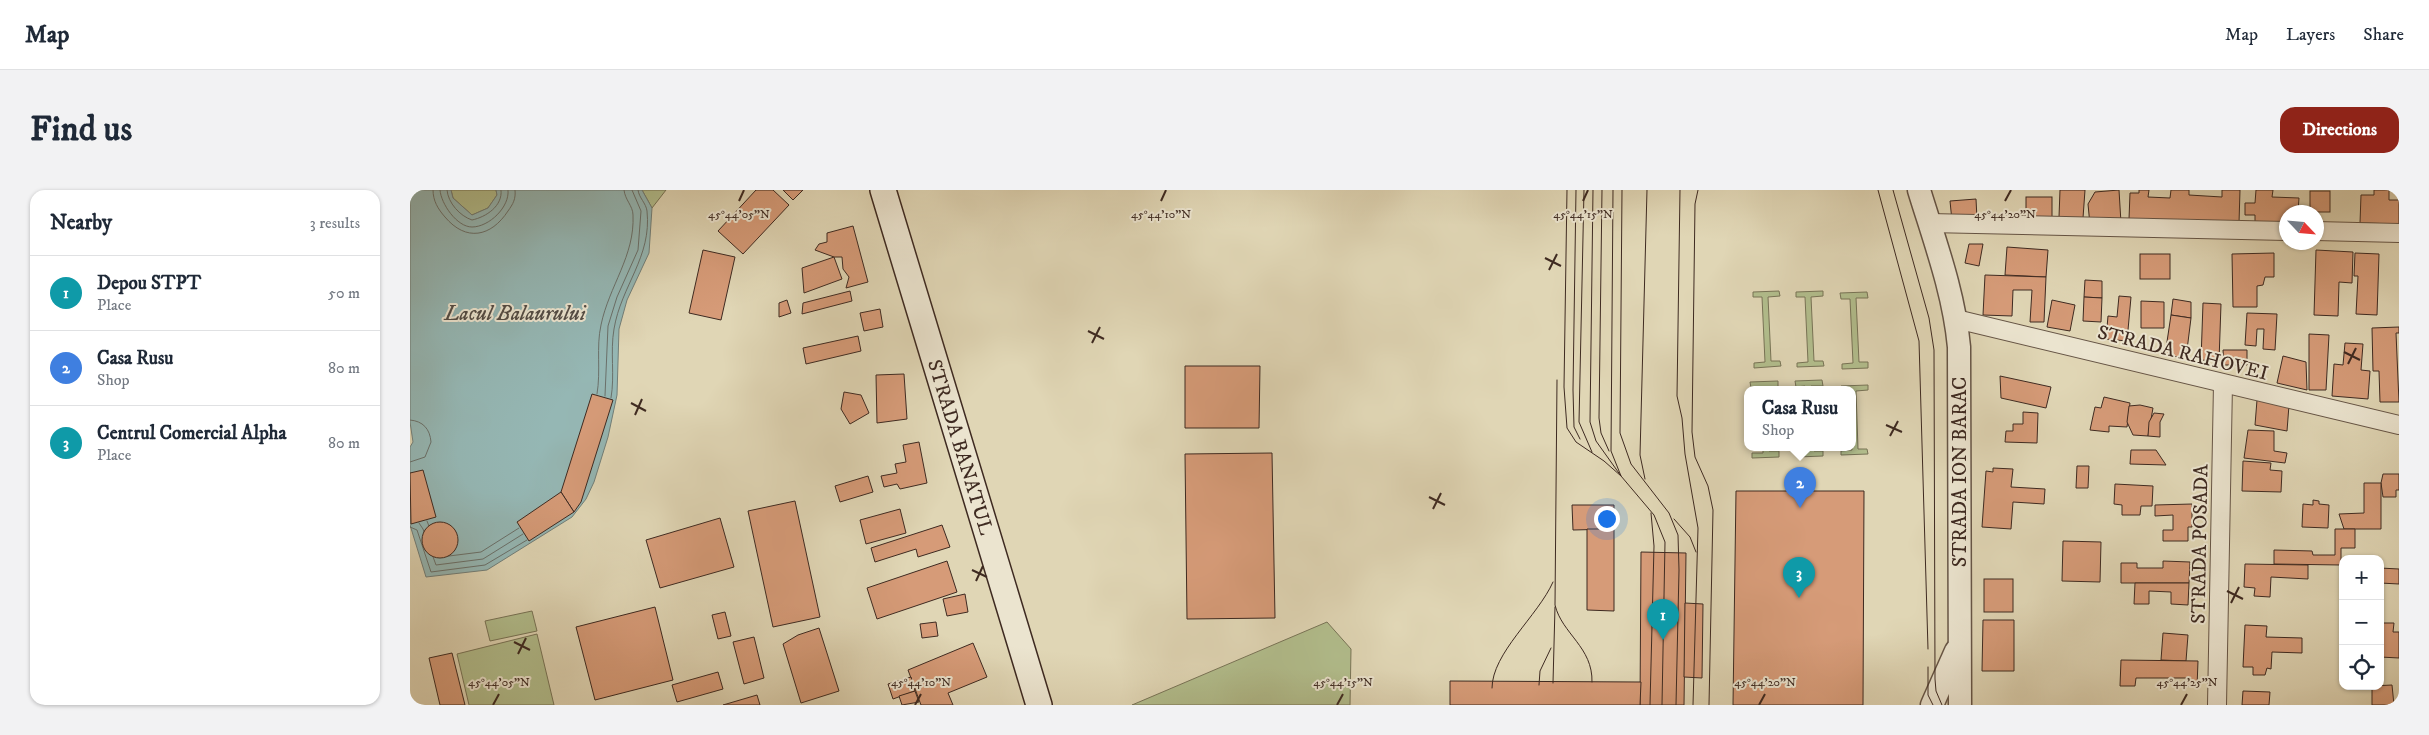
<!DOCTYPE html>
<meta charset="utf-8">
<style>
body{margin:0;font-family:"IM FELL DW Pica",serif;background:#f2f2f3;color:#1f2937}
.controls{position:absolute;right:15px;bottom:15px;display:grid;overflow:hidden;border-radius:10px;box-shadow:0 1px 4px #0004}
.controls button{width:45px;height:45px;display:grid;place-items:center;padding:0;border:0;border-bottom:1px solid #e0e1e3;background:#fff;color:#1f2937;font:25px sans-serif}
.compass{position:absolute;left:1869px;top:15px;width:45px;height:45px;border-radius:50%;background:#fff;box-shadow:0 1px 4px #0004;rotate:116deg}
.you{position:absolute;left:1196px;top:328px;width:18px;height:18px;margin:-12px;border:4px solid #fff;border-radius:50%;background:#1a73e8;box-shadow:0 0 0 8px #1a73e833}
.badge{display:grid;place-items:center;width:32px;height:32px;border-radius:50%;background:#8f2418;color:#fff;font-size:16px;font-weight:700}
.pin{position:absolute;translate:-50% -41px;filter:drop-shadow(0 1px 2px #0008)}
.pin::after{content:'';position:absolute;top:26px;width:18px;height:15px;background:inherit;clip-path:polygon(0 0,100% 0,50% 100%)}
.popup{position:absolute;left:1334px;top:196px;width:112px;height:65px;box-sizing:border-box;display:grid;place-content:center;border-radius:10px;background:#fff;filter:drop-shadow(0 1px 4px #0005);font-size:16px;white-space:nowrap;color:#747a83}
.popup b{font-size:19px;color:#1f2937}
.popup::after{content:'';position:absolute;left:50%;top:100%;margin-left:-10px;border:10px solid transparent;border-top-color:#fff}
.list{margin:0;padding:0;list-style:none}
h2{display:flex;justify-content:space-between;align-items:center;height:65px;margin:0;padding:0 20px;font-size:21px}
h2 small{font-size:16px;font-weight:400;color:#747a83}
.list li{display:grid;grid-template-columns:32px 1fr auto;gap:15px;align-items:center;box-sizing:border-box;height:75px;padding:0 20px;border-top:1px solid #e0e1e3}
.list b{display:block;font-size:19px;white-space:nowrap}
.list p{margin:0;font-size:16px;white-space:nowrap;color:#747a83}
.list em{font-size:16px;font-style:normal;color:#747a83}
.icon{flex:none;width:28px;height:28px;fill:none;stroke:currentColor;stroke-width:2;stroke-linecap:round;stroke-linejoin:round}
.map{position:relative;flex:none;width:1989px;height:515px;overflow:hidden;border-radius:15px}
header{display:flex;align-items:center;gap:30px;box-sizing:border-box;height:70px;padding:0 25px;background:#fff;border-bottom:1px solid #e0e1e3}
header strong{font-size:24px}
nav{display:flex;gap:28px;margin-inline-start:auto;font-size:18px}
.intro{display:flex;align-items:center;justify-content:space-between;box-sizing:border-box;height:120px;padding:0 30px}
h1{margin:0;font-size:35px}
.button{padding:12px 22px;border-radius:15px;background:#8f2418;color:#fff;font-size:18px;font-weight:700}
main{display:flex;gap:30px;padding:0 30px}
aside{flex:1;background:#fff;border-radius:15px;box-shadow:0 1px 4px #0004}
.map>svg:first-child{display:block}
</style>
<header>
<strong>Map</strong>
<nav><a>Map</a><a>Layers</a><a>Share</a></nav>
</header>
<div class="intro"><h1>Find us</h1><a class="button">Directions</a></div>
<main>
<aside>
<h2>Nearby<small>3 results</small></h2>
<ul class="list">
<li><span class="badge" style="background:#0f9aa8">1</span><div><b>Depou STPT</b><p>Place</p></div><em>50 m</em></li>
<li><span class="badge" style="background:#3f7fe0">2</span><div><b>Casa Rusu</b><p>Shop</p></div><em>80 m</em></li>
<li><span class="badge" style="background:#0f9aa8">3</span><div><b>Centrul Comercial Alpha</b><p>Place</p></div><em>80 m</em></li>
</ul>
</aside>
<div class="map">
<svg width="1989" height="515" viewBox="0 0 1989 515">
<rect width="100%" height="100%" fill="#e0d6b5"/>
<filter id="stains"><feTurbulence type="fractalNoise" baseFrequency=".004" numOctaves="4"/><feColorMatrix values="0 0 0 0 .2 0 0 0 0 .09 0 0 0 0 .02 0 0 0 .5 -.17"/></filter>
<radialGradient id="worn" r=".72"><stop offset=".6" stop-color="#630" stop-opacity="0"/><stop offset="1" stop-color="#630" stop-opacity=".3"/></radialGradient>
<!-- green -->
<g fill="#b2be8d" stroke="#787457">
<polygon points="41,0 86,0 87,5 78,18 62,25 43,8"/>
<polygon points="232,0 256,0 242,18"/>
<polygon points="1369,101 1370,106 1358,107 1361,171 1370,171 1371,176 1344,178 1344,173 1355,172 1352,107 1343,107 1343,102"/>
<polygon points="1413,101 1413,106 1401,107 1404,171 1413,171 1414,176 1387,177 1387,173 1398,172 1395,107 1386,107 1386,102"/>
<polygon points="1457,102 1458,108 1446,108 1449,172 1458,172 1458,178 1432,179 1432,174 1443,173 1440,109 1431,109 1430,103"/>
<polygon points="1412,190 1413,196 1401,196 1401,199 1395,199 1395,196 1386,197 1385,191"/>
<polygon points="1368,191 1368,197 1357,197 1357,199 1341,198 1340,192"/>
<polygon points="1458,195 1458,200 1446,201 1448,259 1457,259 1458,264 1431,265 1431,261 1442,260 1442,199 1431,199 1431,196"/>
<polygon points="1353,257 1359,257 1359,261 1369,261 1369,267 1342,268 1342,263 1353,263"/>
<polygon points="1398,257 1403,257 1404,261 1413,261 1413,266 1387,267 1387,263 1398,262"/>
<polygon points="122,421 127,441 80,451 75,431"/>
<polygon points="917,432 941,459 940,515 722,515"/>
<polygon points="127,444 144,515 59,515 47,464"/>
</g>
<!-- water -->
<polygon fill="#95b7b4" stroke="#727f79" points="0,0 41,0 43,8 62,25 78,18 87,5 86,0 232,0 242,18 239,63 217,110 209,139 207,205 198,247 184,292 176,309 162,327 77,380 16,387 0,335 0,257 3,252 0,232"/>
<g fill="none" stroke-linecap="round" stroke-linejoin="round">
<!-- shore -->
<g stroke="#6a706a" stroke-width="1">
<path d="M23,0c0,11 5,19 12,27 21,25 46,20 63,-6 5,-7 8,-12 7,-21"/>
<path d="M30,0c1,14 17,37 32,37 17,0 38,-20 36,-37"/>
<path d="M37,0c1,13 13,26 25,30 14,-3 31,-14 29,-30"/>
<path d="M187,204c4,-23 -1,-47 4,-69 8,-39 34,-69 32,-110 0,-9 -8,-15 -9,-25"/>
<polyline points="195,206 198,136 207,107 228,60 231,21 222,0"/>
<path d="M201,208c4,-23 -1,-46 3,-69 7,-43 38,-72 33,-118 -1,-8 -8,-13 -9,-21"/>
<path d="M0,230c13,1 20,9 21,22l-6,15 -15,5"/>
<polyline points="17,331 31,367 71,362 109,338"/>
<polyline points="9,333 13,339 26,375 73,369 113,344"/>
<polyline points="0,337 7,340 21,382 75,375 117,350"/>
</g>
</g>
<!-- building -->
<g fill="#d69b78" stroke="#3e2a21">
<polygon points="346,0 363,0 379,15 333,64 308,41"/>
<polygon points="373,0 393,0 383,10"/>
<polygon points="1650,0 1675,0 1673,28 1649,27"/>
<polygon points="1709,0 1711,33 1680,35 1678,14 1685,2"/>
<polygon points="1729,0 1739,0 1738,7 1760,8 1761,0 1779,0 1779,5 1812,7 1812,0 1830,0 1829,33 1719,29 1720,3 1729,3"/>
<polygon points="1846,0 1863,0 1862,7 1889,8 1888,21 1876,22 1876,33 1845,32 1845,25 1835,25 1835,13 1845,13"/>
<polygon points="1964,0 1979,0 1979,10 1989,10 1989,34 1950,33 1951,5 1964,5"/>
<rect x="1900" y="1" width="20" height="21"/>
<rect x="1616" y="7" width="26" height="21"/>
<polygon points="1566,9 1567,29 1542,31 1540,11"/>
<polygon points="443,36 458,92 436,98 439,87 433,79 432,67 424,67 405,60 409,54 417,52 417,43"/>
<polygon points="1559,54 1573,54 1569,76 1555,73"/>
<polygon points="1597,57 1638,60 1636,87 1595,85"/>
<polygon points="293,60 325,67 311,130 279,123"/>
<polygon points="1906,60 1943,62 1942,93 1929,92 1928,126 1904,125"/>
<polygon points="1864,63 1864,87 1855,87 1853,95 1847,96 1847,117 1823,117 1822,64"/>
<polygon points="1945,63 1969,64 1967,125 1946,124 1948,86 1944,86"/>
<rect x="1730" y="64" width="30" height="25"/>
<polygon points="424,67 432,89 394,103 392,78"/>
<polygon points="1575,85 1636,87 1634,132 1620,132 1622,100 1603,100 1602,126 1573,125"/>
<polygon points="1675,90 1692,91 1692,108 1674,107"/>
<polygon points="440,101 442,111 392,124 393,113"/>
<polygon points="1709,106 1721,107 1717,151 1696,149 1698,126 1707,127"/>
<polygon points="1674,107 1692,108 1691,132 1673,131"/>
<polygon points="1763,109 1781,112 1781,128 1761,125"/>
<polygon points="377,110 381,123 369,127 369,113"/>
<polygon points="1642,110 1665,115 1660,141 1637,137"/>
<polygon points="1731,111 1754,112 1754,138 1731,138"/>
<polygon points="1793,113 1811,114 1809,171 1791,170"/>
<polygon points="470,119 473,137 454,141 450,123"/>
<polygon points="1837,123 1867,124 1865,160 1853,159 1854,139 1847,139 1846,156 1835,155"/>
<polygon points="1761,125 1781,128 1776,168 1755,165"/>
<polygon points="1989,137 1989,143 1986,143 1989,212 1970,212 1969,181 1963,181 1962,138"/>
<polygon points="1899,144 1919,145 1916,200 1899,200"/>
<polygon points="448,146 451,161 396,174 393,158"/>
<polygon points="1935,153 1953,154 1951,180 1960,181 1958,209 1922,206 1924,174 1933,175"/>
<polygon points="1813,160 1837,160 1837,175 1814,175"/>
<polygon points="1873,166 1896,172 1897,200 1867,193"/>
<polygon points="775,176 850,176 849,238 775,238"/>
<polygon points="494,184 497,229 467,233 466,185"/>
<polygon points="1590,186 1641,197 1636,218 1591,208"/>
<polygon points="434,202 451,205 459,223 440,234 431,219"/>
<polygon points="182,204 203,210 171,312 164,322 151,302"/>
<polygon points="1694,207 1720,213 1717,237 1699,236 1699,242 1680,240 1685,217 1691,218"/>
<polygon points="1847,210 1879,215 1877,241 1845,235"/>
<polygon points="1730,215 1743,218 1738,246 1723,245 1717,232 1719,216"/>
<polygon points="1613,222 1628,223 1627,253 1595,252 1596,241 1603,241 1603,234 1613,234"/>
<polygon points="1744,223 1754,224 1750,232 1750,247 1738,246 1739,232"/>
<polygon points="1838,240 1864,241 1864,261 1877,263 1875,273 1834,268"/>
<polygon points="509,252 517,293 490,299 487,294 474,297 471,286 487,283 485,274 496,272 493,255"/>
<polygon points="1721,260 1746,260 1756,275 1720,274"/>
<polygon points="862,263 865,428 777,429 775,264"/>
<polygon points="1833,271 1861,273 1860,280 1872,281 1871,302 1832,301"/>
<polygon points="1667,276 1679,276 1678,298 1666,298"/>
<polygon points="1583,278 1603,279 1601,297 1635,299 1634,314 1603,312 1601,339 1572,337 1576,281 1583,282"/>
<polygon points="13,280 26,327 1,334 0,283"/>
<polygon points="1973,284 1989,284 1989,300 1986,300 1986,307 1973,307 1971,293"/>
<polygon points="458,286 463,302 430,312 425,296"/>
<polygon points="1954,293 1971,293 1971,339 1934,339 1929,324 1954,323"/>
<polygon points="1705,294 1743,296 1742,316 1731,316 1730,325 1712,325 1712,315 1704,314"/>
<polygon points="1326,301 1454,301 1453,515 1323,515"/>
<polygon points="151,302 164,322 119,351 107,332"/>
<polygon points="1903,310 1909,311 1909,314 1919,315 1918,338 1892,337 1893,314 1903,315"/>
<polygon points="385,311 410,427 363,437 338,321"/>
<polygon points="1782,314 1782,337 1778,337 1778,351 1753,351 1753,340 1763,340 1763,325 1745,326 1745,315"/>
<polygon points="1162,315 1204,315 1204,339 1163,340"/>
<polygon points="490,319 496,343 456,354 450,330"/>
<polygon points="310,328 324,377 250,398 236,350"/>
<circle cx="30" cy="350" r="18"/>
<polygon points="532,335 540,357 508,367 506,359 465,372 461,358"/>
<polygon points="1177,339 1204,339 1204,421 1177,420"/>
<polygon points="1925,339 1945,339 1945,358 1931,358 1931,375 1864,374 1864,360 1902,361 1903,365 1925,365"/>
<polygon points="1653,351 1691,352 1690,392 1652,391"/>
<polygon points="1231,362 1276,363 1274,515 1230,515"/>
<polygon points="537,371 547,402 467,429 457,398"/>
<polygon points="1753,371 1780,372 1779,393 1711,393 1711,373 1727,373 1727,378 1753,378"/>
<polygon points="1835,374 1898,375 1898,389 1861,387 1860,407 1844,406 1845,398 1834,397"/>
<polygon points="1970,378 1989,379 1989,394 1970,393"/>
<rect x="1574" y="389" width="29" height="33"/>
<polygon points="1725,393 1779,393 1778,415 1761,414 1761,402 1739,401 1739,414 1724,414"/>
<polygon points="555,404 558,422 537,426 533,409"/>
<polygon points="1275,413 1293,414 1292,488 1274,487"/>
<polygon points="245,417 263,490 185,510 166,437"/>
<polygon points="315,422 321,446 308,449 302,425"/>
<polygon points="1573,430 1604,430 1604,481 1572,481"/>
<polygon points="526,432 528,446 512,448 510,434"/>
<polygon points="1970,433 1984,433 1983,442 1989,442 1989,468 1970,467"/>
<polygon points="1835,435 1857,436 1856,447 1892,448 1892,463 1862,462 1861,479 1857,478 1855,485 1843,485 1843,477 1833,477"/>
<polygon points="409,438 429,501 391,513 373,454 388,445"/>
<polygon points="1753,443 1778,445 1776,471 1751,470"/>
<polygon points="344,447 354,488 334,494 323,452"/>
<polygon points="563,453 577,487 538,503 543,515 511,515 498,480"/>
<polygon points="42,463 55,515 30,515 19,468"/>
<polygon points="1711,470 1788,471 1787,497 1776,496 1777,488 1726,488 1725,496 1710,496"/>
<polygon points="308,482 313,499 267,512 262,495"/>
<polygon points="501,487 505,501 483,509 478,494"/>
<polygon points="1040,491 1231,492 1230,515 1040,515"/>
<polygon points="1982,495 1984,515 1962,515 1962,496"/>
<polygon points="505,501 509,512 492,515 489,506"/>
<polygon points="1833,501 1860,502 1859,515 1832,515"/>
<polygon points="347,505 350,515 313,515"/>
</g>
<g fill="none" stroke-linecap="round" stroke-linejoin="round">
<defs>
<g id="minor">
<polyline points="1519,33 1876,41"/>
<polyline points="1906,41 1989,43"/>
<polyline points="1546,129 1989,235"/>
<polyline points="1807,515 1813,194"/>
</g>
<g id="tertiary">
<path d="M1509,0c16,52 35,103 40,157l1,358"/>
<polyline points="1522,515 1546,461"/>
</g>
<polyline id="secondary" points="473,0 629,515"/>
</defs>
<!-- minor casing -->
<use href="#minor" stroke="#665546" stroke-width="20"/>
<!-- tertiary casing -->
<use href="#tertiary" stroke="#665546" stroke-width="25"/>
<!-- secondary casing -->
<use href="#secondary" stroke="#3e2a21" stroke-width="28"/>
<!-- minor -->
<use href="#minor" stroke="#ebe4cf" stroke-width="18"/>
<!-- tertiary -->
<use href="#tertiary" stroke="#ebe4cf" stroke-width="22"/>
<!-- secondary -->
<use href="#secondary" stroke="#ebe4cf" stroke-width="25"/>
<!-- tram -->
<g stroke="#3e2a21" stroke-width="1">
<polyline points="1157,0 1154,197 1157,238 1166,252 1194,271 1211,286 1186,251 1180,232 1183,0"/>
<polyline points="1166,0 1163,200 1164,237 1170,249"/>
<polyline points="1174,0 1169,232 1182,262"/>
<polyline points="1192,0 1189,228 1191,243 1199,261"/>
<polyline points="1203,0 1201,261 1211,286 1244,325 1255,352 1252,515"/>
<polyline points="1212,0 1210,243 1221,274 1259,323 1268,345 1269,380 1266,515"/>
<polyline points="1270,0 1267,206 1272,228 1275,264 1288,338 1283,515"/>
<polyline points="1288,0 1285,14 1282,242 1285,267 1298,296 1303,320 1299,515"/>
<polyline points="1468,0 1509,151 1518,459"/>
<polyline points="1483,0 1519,128 1524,160 1525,489 1526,501 1532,515"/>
<path d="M1147,190l-2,225c7,29 38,42 37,77"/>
<polyline points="1235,289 1230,265 1237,0"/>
<polyline points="1264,329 1280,347 1286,362"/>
<polyline points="1518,477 1518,505 1523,515"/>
<polyline points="1143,493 1145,417"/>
<polyline points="1129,495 1130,481 1141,458"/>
<path d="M1082,498c0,-35 46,-72 61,-106"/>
<polyline points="1240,515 1244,356 1241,323"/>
</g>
</g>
<!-- ticks -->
<path fill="none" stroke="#3e2a21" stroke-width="2" d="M329,11l5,-11M751,11l5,-11M1173,11l5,-11M1595,11l6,-11M1135,68l16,8M1139,80l8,-16M678,141l16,8M682,153l8,-16M1934,162l16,8M1938,174l8,-16M221,213l15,8M225,225l7,-16M1476,235l16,7M1480,246l8,-15M1019,307l16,8M1023,319l8,-16M562,380l15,7M566,391l7,-15M1817,401l16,8M1821,413l8,-16M104,452l16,8M108,464l8,-16M83,515l6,-11M505,515l6,-11M927,515l6,-11M1349,515l6,-11M1771,515l6,-11"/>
<g text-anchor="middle" stroke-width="4" stroke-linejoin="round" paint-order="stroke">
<!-- street labels -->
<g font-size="20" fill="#3e2a21" stroke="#ebe4cf">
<text transform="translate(1773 162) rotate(14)" y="7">STRADA RAHOVEI</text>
<text transform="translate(551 257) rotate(73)" y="7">STRADA BANATUL</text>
<text transform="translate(1549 282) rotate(-90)" y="7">STRADA ION BARAC</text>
<text transform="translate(1789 354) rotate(-89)" y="7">STRADA POSADA</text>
</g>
<!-- water labels -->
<g font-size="21" font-style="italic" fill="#544d46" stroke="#ebe4cf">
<text x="105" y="130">Lacul Balaurului</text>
</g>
</g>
<g font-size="12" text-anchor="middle" fill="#3e2a21" stroke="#ebe4cf" stroke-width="4" stroke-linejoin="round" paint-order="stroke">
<text x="329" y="28">45°44'05"N</text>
<text x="751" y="28">45°44'10"N</text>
<text x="1173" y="28">45°44'15"N</text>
<text x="1595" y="28">45°44'20"N</text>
<text x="89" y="496">45°44'05"N</text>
<text x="511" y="496">45°44'10"N</text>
<text x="933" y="496">45°44'15"N</text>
<text x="1355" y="496">45°44'20"N</text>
<text x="1777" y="496">45°44'25"N</text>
</g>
<rect width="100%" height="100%" filter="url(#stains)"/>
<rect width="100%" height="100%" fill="url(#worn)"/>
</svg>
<div class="controls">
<button>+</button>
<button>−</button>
<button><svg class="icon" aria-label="locate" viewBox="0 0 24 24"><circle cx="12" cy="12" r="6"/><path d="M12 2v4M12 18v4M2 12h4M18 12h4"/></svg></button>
</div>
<svg class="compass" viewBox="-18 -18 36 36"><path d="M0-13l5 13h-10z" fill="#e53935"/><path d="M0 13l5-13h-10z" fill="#747a83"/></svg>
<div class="you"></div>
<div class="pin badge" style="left:1253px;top:450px;background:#0f9aa8">1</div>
<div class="pin badge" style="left:1390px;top:318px;background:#3f7fe0">2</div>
<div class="popup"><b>Casa Rusu</b>Shop</div>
<div class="pin badge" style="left:1389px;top:408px;background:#0f9aa8">3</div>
</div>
</main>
